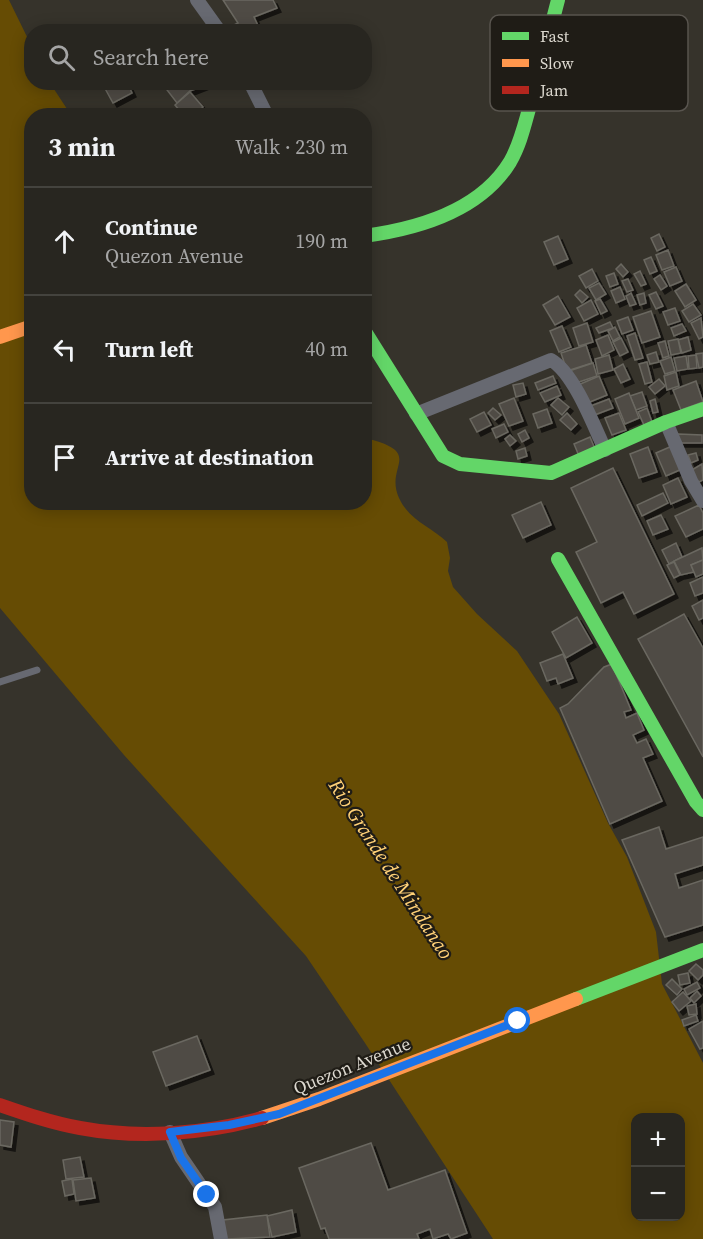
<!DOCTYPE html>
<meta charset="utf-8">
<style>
body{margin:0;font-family:"Source Serif 4",serif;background:#34322d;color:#f1f3f6}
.controls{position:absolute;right:18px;bottom:18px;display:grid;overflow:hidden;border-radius:12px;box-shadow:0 3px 15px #0003}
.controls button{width:54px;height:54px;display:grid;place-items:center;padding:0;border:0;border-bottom:2px solid #44433e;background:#282620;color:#f1f3f6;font:30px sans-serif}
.stop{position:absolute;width:18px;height:18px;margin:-14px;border:4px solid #1a73e8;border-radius:50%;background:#fff}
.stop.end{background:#1a73e8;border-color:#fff;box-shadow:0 2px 6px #0008}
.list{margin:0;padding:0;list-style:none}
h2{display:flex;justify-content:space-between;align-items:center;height:78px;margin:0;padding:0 24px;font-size:26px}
h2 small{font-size:20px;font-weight:400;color:#a5a5a5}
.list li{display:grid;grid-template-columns:39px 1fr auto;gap:18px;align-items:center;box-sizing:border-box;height:108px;padding:0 24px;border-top:2px solid #44433e}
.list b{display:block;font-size:22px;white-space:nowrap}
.list p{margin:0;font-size:20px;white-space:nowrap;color:#a5a5a5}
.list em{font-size:20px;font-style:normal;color:#a5a5a5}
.icon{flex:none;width:33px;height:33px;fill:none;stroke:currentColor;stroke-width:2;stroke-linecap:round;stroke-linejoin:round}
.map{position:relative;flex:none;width:703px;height:1239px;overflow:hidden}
.search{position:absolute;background:#282620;box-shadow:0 3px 15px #0003;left:24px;top:24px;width:348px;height:66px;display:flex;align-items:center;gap:15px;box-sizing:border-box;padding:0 21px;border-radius:24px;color:#a5a5a5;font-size:22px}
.panel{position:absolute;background:#282620;box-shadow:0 3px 15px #0003;left:24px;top:108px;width:348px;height:402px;border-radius:24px}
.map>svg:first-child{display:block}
</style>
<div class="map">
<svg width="703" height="1239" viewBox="0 0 703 1239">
<defs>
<filter id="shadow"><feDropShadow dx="4" dy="4" stdDeviation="0" flood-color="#0009"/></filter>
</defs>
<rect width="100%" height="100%" fill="#36332b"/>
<!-- water -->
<path fill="#664c04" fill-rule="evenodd" d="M0,0h9l22,45 1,37 18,1 21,32 -39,1v386h332l1,-64c61,15 19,27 34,60 10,22 32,29 48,44l3,16 -2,13 5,16 24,27 40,37 42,63 49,109 19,34 29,75 6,52 41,79v176h-210l-128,-196 -59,-87 -182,-201 -124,-147zM636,1118h44v98h-44z"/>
<!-- building -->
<g fill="#4f4c45" stroke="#6b6861" stroke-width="1.5" filter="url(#shadow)">
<polygon points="223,0 273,0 277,8 254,17 261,32 231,32 228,28 238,23"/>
<polygon points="127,82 132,93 113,103 102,83"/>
<polygon points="171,82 213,82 190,91 177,103 164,86"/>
<polygon points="190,92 203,107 194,116 184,116 175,105"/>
<polygon points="659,234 665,247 657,251 651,238"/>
<polygon points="558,236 568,259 554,265 544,242"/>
<polygon points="668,250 674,266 662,270 656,255"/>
<polygon points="651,257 657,271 650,274 644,260"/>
<polygon points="621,264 628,272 623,277 616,269"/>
<polygon points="676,267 682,281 670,286 664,272"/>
<polygon points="592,269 598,281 586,288 579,276"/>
<polygon points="640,271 646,284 641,286 634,274"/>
<polygon points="614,273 618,284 610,287 606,276"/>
<polygon points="660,275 667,286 661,290 654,279"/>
<polygon points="628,279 633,290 627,292 622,281"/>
<polygon points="599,283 606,294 596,300 589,288"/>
<polygon points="686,284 696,300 685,307 675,291"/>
<polygon points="620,287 625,299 616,303 611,291"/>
<polygon points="580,290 588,297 582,303 575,295"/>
<polygon points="656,292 663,306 656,309 649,295"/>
<polygon points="631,293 636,304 630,306 626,296"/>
<polygon points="644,293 646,303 640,305 637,295"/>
<polygon points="558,296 570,317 555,325 543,305"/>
<polygon points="600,299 607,311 601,314 595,301"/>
<polygon points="591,300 598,314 584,321 577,308"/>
<polygon points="693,304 701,315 689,322 682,311"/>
<polygon points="675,308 680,321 668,325 663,312"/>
<polygon points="651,311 660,337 642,343 633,317"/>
<polygon points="628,317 633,330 622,334 617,321"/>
<polygon points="701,318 703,337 699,339 691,323"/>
<polygon points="610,322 613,328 599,333 596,328"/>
<polygon points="587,323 593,342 579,346 573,328"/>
<polygon points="682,324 686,331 674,336 671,328"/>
<polygon points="562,326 571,347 559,352 550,331"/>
<polygon points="615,327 620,337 613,341 608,331"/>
<polygon points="635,333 643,358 635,360 627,336"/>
<polygon points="608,335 614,350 602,356 596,340"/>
<polygon points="688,337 691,350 682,353 678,340"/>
<polygon points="621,338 628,352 620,356 613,342"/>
<polygon points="678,339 681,353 671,355 668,341"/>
<polygon points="665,341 669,356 663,358 658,343"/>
<polygon points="586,345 592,363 567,371 561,353"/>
<polygon points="656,352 659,362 650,364 647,355"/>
<polygon points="703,353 703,367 699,368 696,354"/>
<polygon points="609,355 613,370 598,374 595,359"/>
<polygon points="696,355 697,368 689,369 688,356"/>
<polygon points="686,356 688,369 677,371 674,358"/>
<polygon points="671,357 675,371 665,374 660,361"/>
<polygon points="647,362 652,382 645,384 639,364"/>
<polygon points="593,363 597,376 573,384 569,371"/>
<polygon points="623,364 630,379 621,383 614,369"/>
<polygon points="676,372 679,386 667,390 664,376"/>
<polygon points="553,376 556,383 538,390 535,383"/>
<polygon points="599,376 607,395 585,404 578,385"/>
<polygon points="659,379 665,386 655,394 649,387"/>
<polygon points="696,381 703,402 681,410 673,390"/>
<polygon points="523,383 526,394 516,397 513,385"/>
<polygon points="557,386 561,395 545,402 540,393"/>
<polygon points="642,392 647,406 636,410 630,396"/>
<polygon points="629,393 639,418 625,424 615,399"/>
<polygon points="514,398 523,421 509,426 499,404"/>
<polygon points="558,398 569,407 562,415 551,405"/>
<polygon points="609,399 613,408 592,416 588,407"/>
<polygon points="655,399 658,412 653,413 650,401"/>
<polygon points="493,408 501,415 495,420 488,413"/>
<polygon points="647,408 652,422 644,425 638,412"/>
<polygon points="547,409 552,423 538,428 533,414"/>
<polygon points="484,412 491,425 477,432 470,419"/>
<polygon points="567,413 577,424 571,430 560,420"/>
<polygon points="619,413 626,430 612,435 605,418"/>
<polygon points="504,424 508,432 496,438 492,429"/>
<polygon points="525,430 529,438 522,442 518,434"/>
<polygon points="678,434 702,435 702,443 678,443"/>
<polygon points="510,435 516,441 510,446 505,439"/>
<polygon points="590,437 595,449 579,456 574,444"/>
<polygon points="672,446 682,469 666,476 656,453"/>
<polygon points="648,447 657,472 639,478 630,454"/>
<polygon points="525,448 527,456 518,459 516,451"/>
<polygon points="696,453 698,460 691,463 688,455"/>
<polygon points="702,464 703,480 697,483 690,471"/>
<polygon points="613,468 674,594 634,614 623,592 601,603 576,552 597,542 571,488"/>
<polygon points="678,478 687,497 671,504 663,485"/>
<polygon points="663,493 668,503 642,516 637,505"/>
<polygon points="541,502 551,525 523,538 512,515"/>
<polygon points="699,505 703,513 703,529 686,537 675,516"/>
<polygon points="661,515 668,529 653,535 647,521"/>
<polygon points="676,543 682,557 669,564 662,550"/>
<polygon points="702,548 703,560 691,565 694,572 681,575 674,561"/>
<polygon points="703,560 703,574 696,577 691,565"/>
<polygon points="674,562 680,575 674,578 667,565"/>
<polygon points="703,577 703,593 695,596 690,583"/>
<polygon points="703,600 703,618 699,620 692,606"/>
<polygon points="684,614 703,648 703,757 638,639"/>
<polygon points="577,617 592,643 566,658 552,632"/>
<polygon points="563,654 573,678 558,684 556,678 547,681 540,663"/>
<polygon points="612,664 631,710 624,712 626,718 637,713 644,730 633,735 637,743 646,739 653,754 643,758 662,801 610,824 560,708 568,704 604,667"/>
<polygon points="659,827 666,849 703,837 703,865 675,874 679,888 703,880 703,925 665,937 622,840"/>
<polygon points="696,964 703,970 703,975 698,980 689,971"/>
<polygon points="688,973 690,983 680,985 678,975"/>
<polygon points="672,979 682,989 677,995 666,985"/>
<polygon points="697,982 700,988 687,995 684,989"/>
<polygon points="697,991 701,996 694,1003 690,998"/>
<polygon points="683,992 691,1001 679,1011 672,1002"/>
<polygon points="696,1004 697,1014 689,1015 687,1006"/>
<polygon points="696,1015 698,1021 684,1026 682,1020"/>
<polygon points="703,1021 703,1048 700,1049 689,1029"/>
<polygon points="197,1036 210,1070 166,1086 153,1052"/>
<polygon points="0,1120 14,1122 11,1147 0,1145"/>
<polygon points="371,1143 388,1190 445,1170 467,1233 451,1239 448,1234 433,1239 430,1229 417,1234 419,1239 329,1239 325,1228 321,1229 299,1168"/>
<polygon points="80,1157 84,1177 66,1179 63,1160"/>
<polygon points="91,1178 95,1198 76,1201 73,1180"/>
<polygon points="72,1179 74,1194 65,1196 62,1181"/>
<polygon points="292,1210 296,1232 272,1237 267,1216"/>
<polygon points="267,1215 270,1237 226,1239 223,1220"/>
</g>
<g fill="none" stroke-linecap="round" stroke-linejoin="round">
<!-- lane -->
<polyline stroke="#676971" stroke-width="7" points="0,682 37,670"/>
<!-- street -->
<g stroke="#676971" stroke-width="14">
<polyline points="197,0 220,32"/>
<polyline points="250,82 267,116"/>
<path d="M416,414l135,-54c23,13 43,66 54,90"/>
<polyline points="666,422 691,481 703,501"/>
<polyline points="170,1132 181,1157 215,1207 221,1239"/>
</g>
<!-- fast -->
<g stroke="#63d668" stroke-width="14">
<path d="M364,236c53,-7 116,-25 146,-74 11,-19 15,-40 21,-60 10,-34 18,-68 27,-102"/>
<polyline points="364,330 443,456 460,464 551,473 666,422 703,409"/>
<polyline points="558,559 696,802 703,810"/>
<polyline points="576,999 703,950"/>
</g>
<!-- slow -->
<g stroke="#ff974d" stroke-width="14">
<polyline points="0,337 32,326"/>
<polyline points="262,1118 319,1099 576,999"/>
</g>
<!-- jam -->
<path stroke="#b3261e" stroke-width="14" d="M0,1105c26,9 52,18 80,23 59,11 125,6 182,-10"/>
</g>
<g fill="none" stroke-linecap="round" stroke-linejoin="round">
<!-- route -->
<polyline stroke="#1a73e8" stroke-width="8" points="207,1195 181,1158 170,1132 229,1125 279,1114 518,1021"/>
</g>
<g text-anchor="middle" stroke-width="4.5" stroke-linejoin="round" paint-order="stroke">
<!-- street labels -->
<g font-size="18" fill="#dcd8cf" stroke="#1f1c16">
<text transform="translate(352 1066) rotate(-22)" y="6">Quezon Avenue</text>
</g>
<!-- water labels -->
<g font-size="20" font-style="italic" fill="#ffd177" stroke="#1f1c16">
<text transform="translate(391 869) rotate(57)" y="7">Rio Grande de Mindanao</text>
</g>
</g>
<!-- legend -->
<rect x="490" y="15" width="198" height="96" rx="9" fill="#1f1c16" stroke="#58544e" stroke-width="1.5"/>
<rect x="502" y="32" width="27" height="8" fill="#63d668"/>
<rect x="502" y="59" width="27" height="8" fill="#ff974d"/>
<rect x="502" y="86" width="27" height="8" fill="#b3261e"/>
<g font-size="16" fill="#dcd8cf">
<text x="540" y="42">Fast</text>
<text x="540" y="69">Slow</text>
<text x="540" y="96">Jam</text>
</g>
</svg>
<div class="controls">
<button>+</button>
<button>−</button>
</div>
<div class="stop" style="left:518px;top:1021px"></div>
<div class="stop end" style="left:207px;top:1195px"></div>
<div class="search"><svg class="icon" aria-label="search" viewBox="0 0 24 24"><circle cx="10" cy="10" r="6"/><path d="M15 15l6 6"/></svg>Search here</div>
<section class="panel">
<h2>3 min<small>Walk · 230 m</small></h2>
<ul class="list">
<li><svg class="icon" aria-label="ahead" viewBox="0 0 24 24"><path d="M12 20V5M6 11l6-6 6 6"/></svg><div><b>Continue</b><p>Quezon Avenue</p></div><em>190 m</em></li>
<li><svg class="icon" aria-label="left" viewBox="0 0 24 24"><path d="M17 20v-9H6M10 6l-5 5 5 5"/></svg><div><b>Turn left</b></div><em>40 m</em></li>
<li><svg class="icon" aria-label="arrive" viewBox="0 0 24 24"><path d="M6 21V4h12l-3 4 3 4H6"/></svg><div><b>Arrive at destination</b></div></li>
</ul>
</section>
</div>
